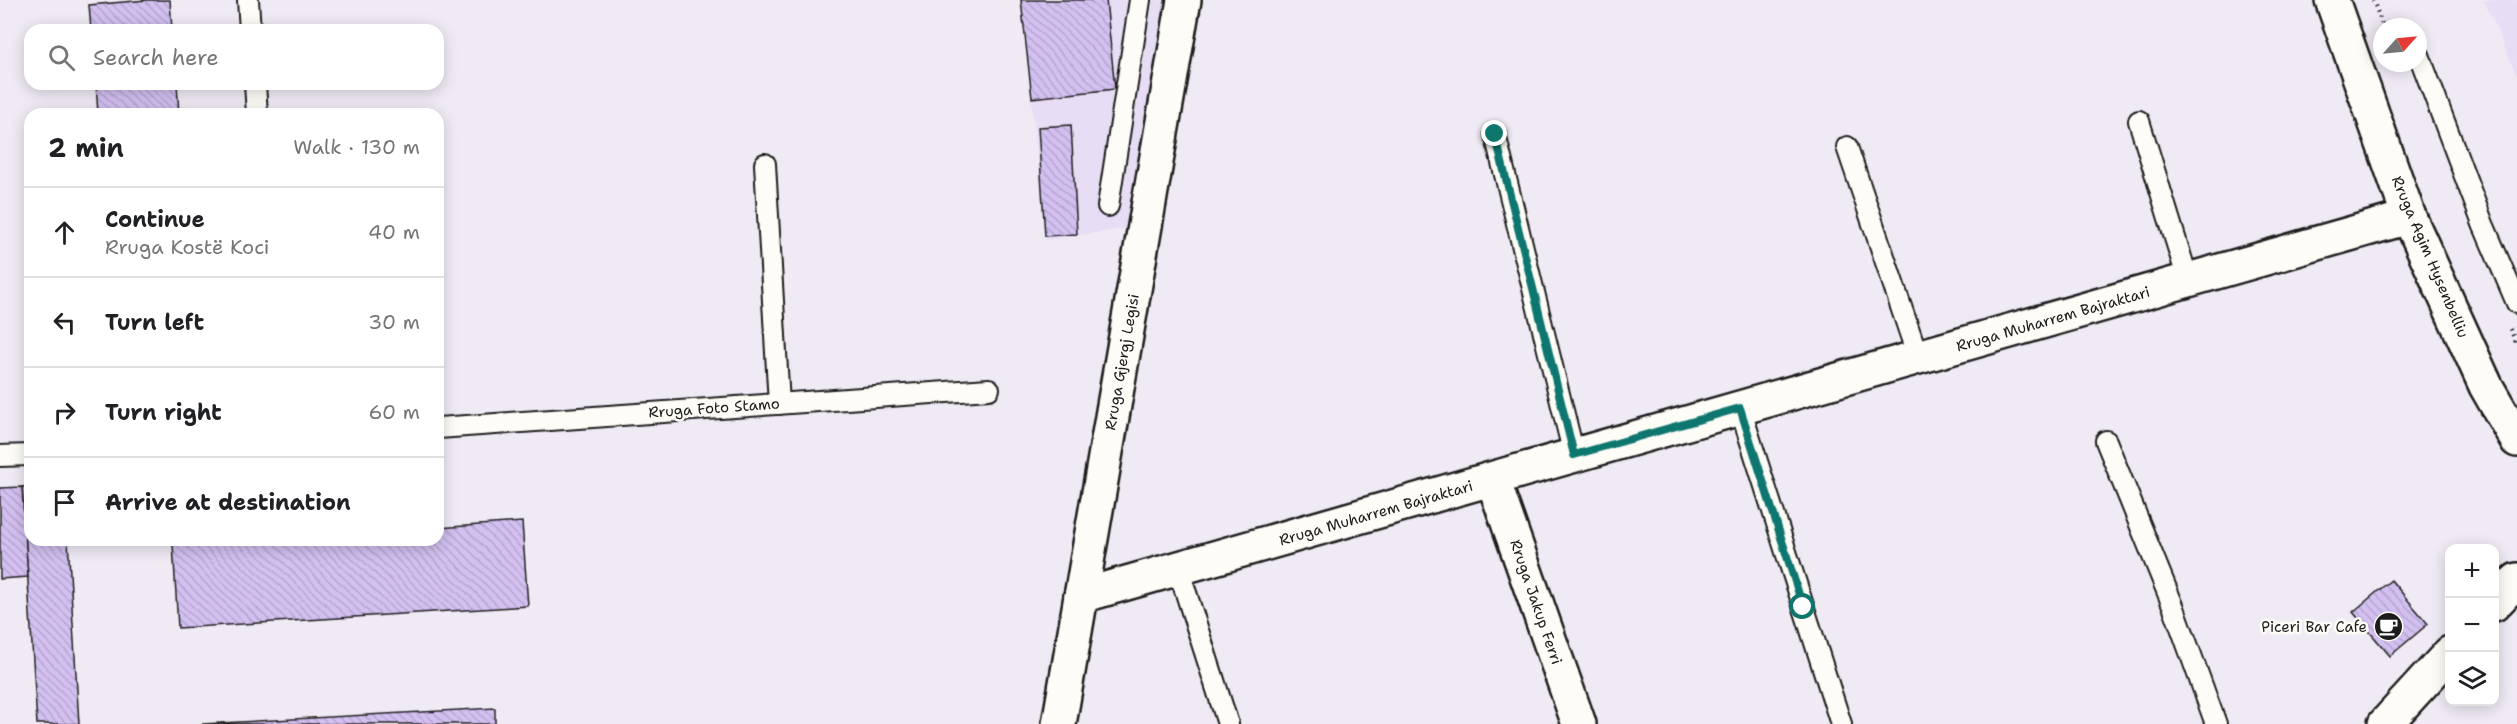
<!DOCTYPE html>
<meta charset="utf-8">
<style>
body{margin:0;font-family:"Shantell Sans",sans-serif;background:#f6f6f6;color:#202124}
.controls{position:absolute;right:18px;bottom:18px;display:grid;overflow:hidden;border-radius:12px;box-shadow:0 3px 15px #0003}
.controls button{width:54px;height:54px;display:grid;place-items:center;padding:0;border:0;border-bottom:2px solid #e0e0e0;background:#fff;color:#202124;font:30px sans-serif}
.compass{position:absolute;left:2373px;top:18px;width:54px;height:54px;border-radius:50%;background:#fff;box-shadow:0 3px 15px #0003;rotate:63deg}
.stop{position:absolute;width:18px;height:18px;margin:-14px;border:4px solid #0f766e;border-radius:50%;background:#fff}
.stop.end{background:#0f766e;border-color:#fff;box-shadow:0 2px 6px #0008}
.list{margin:0;padding:0;list-style:none}
h2{display:flex;justify-content:space-between;align-items:center;height:78px;margin:0;padding:0 24px;font-size:26px}
h2 small{font-size:20px;font-weight:400;color:#757577}
.list li{display:grid;grid-template-columns:39px 1fr auto;gap:18px;align-items:center;box-sizing:border-box;height:90px;padding:0 24px;border-top:2px solid #e0e0e0}
.list b{display:block;font-size:22px;white-space:nowrap}
.list p{margin:0;font-size:20px;white-space:nowrap;color:#757577}
.list em{font-size:20px;font-style:normal;color:#757577}
.icon{flex:none;width:33px;height:33px;fill:none;stroke:currentColor;stroke-width:2;stroke-linecap:round;stroke-linejoin:round}
.map{position:relative;flex:none;width:2517px;height:724px;overflow:hidden}
.search{position:absolute;background:#fff;box-shadow:0 3px 15px #0003;left:24px;top:24px;width:420px;height:66px;display:flex;align-items:center;gap:15px;box-sizing:border-box;padding:0 21px;border-radius:18px;color:#757577;font-size:22px}
.panel{position:absolute;background:#fff;box-shadow:0 3px 15px #0003;left:24px;top:108px;width:420px;height:438px;border-radius:18px}
.map>svg:first-child{display:block}
</style>
<div class="map">
<svg width="2517" height="724" viewBox="0 0 2517 724">
<defs>
<pattern id="building-back-hatch" width="6" height="6" patternUnits="userSpaceOnUse" patternTransform="scale(1.5)"><rect width="6" height="6" fill="#d3c0f1"/><path d="M-1 5l2 2M0 0l6 6M5-1l2 2" fill="none" stroke="#b5a4ce"/></pattern>
</defs>
<rect width="100%" height="100%" fill="#f0eaf5"/>
<filter id="ink" filterUnits="userSpaceOnUse"><feTurbulence type="fractalNoise" baseFrequency=".0167" numOctaves="2"/><feDisplacementMap in="SourceGraphic" scale="12" xChannelSelector="R" yChannelSelector="G"/><feConvolveMatrix kernelMatrix="1 2 1 2 8 2 1 2 1" color-interpolation-filters="sRGB"/></filter>
<g filter="url(#ink)">
<!-- built -->
<g fill="#e7ddf4">
<polygon points="1021,0 1167,0 1130,228 1046,240"/>
<polygon points="2484,0 2517,0 2517,76"/>
</g>
<!-- building -->
<g fill="url(#building-back-hatch)" stroke="#1c1c1c" stroke-width="1.5">
<polygon points="147,0 170,0 172,30 91,30 89,5"/>
<polygon points="1021,0 1106,0 1115,89 1032,98"/>
<polygon points="96,84 177,84 179,114 98,114"/>
<polygon points="1071,125 1077,234 1045,236 1038,127"/>
<polygon points="30,486 30,540 68,540 79,724 37,724 22,487"/>
<polygon points="22,487 28,577 0,579 0,488"/>
<polygon points="522,522 528,606 178,628 173,544 235,540 438,540 438,528"/>
<polygon points="2391,580 2428,624 2390,656 2353,612"/>
<polygon points="495,708 495,724 202,724"/>
</g>
<g fill="none" stroke-linecap="round" stroke-linejoin="round">
<defs>
<g id="lane">
<polyline points="248,0 250,30"/>
<polyline points="2419,55 2483,224 2517,303"/>
<polyline points="255,84 257,114"/>
<polyline points="2139,121 2188,280"/>
<polyline points="1495,134 1574,455"/>
<polyline points="1847,147 1918,357"/>
<polyline points="765,164 779,404"/>
<polyline points="1108,206 1140,0"/>
<polyline points="1740,408 1841,724"/>
<polyline points="438,428 989,389"/>
<polyline points="2106,441 2174,608 2216,724"/>
<polyline points="0,456 30,455"/>
<polyline points="1178,568 1228,724"/>
</g>
<g id="street">
<polyline points="2332,0 2409,217 2486,386 2517,440"/>
<polyline points="1493,480 1579,724"/>
<polyline points="1081,596 2409,217"/>
<polyline points="1059,724 1184,0"/>
</g>
<g id="secondary">
<polyline points="2494,604 2517,580"/>
<polyline points="2385,724 2450,653"/>
</g>
</defs>
<!-- lane casing -->
<use href="#lane" stroke="#1c1c1c" stroke-width="24"/>
<!-- street casing -->
<use href="#street" stroke="#1c1c1c" stroke-width="38"/>
<!-- secondary casing -->
<use href="#secondary" stroke="#1c1c1c" stroke-width="38"/>
<!-- path -->
<g stroke="#1c1c1c" stroke-width="4" stroke-dasharray="1.5 4.5" stroke-linecap="butt">
<polyline points="2373,0 2383,27"/>
<polyline points="2510,329 2517,345"/>
</g>
<!-- lane -->
<use href="#lane" stroke="#fdfcf7" stroke-width="20"/>
<!-- street -->
<use href="#street" stroke="#fdfcf7" stroke-width="33"/>
<!-- secondary -->
<use href="#secondary" stroke="#fdfcf7" stroke-width="33"/>
</g>
</g>
<g fill="none" stroke-linecap="round" stroke-linejoin="round" filter="url(#ink)">
<!-- route -->
<polyline stroke="#0f766e" stroke-width="8" points="1495,134 1574,455 1740,408 1803,607"/>
</g>
<!-- icons -->
<defs>
<symbol id="cafe-disc" viewBox="-11 -11 22 22"><circle r="9.5" fill="#1c1c1c" stroke="#fdfcf7"/><path d="M-5.5-4.5H6V0H3Q3 3.5 0 3.5H-2.5Q-5.5 3.5-5.5 0ZM3-3.2v2h1.7v-2ZM-6 4.5H4V6H-6Z" fill="#fff"/></symbol>
</defs>
<g fill-rule="evenodd">
<use href="#cafe-disc" x="2372" y="610" width="33" height="33"/>
</g>
<g text-anchor="middle" stroke-width="5" stroke-linejoin="round" paint-order="stroke">
<!-- street labels -->
<g font-size="15" fill="#1c1c1c" stroke="#fdfcf7">
<text transform="translate(2430 257) rotate(67)" y="5">Rruga Agim Hysenbelliu</text>
<text transform="translate(2053 319) rotate(-16)" y="5">Rruga Muharrem Bajraktari</text>
<text transform="translate(1122 362) rotate(-80)" y="5">Rruga Gjergj Legisi</text>
<text transform="translate(714 408) rotate(-4)" y="5">Rruga Foto Stamo</text>
<text transform="translate(1376 513) rotate(-16)" y="5">Rruga Muharrem Bajraktari</text>
<text transform="translate(1536 602) rotate(71)" y="5">Rruga Jakup Ferri</text>
</g>
<!-- poi labels -->
<g font-size="15" fill="#1c1c1c" stroke="#fdfcf7" text-anchor="end">
<text x="2367" y="632">Piceri Bar Cafe</text>
</g>
</g>
</svg>
<div class="controls">
<button>+</button>
<button>−</button>
<button><svg class="icon" aria-label="layers" viewBox="0 0 24 24"><path d="M12 4l9 5-9 5-9-5zM3 14l9 5 9-5"/></svg></button>
</div>
<svg class="compass" viewBox="-18 -18 36 36"><path d="M0-13l5 13h-10z" fill="#e53935"/><path d="M0 13l5-13h-10z" fill="#757577"/></svg>
<div class="stop" style="left:1803px;top:607px"></div>
<div class="stop end" style="left:1495px;top:134px"></div>
<div class="search"><svg class="icon" aria-label="search" viewBox="0 0 24 24"><circle cx="10" cy="10" r="6"/><path d="M15 15l6 6"/></svg>Search here</div>
<section class="panel">
<h2>2 min<small>Walk · 130 m</small></h2>
<ul class="list">
<li><svg class="icon" aria-label="ahead" viewBox="0 0 24 24"><path d="M12 20V5M6 11l6-6 6 6"/></svg><div><b>Continue</b><p>Rruga Kostë Koci</p></div><em>40 m</em></li>
<li><svg class="icon" aria-label="left" viewBox="0 0 24 24"><path d="M17 20v-9H6M10 6l-5 5 5 5"/></svg><div><b>Turn left</b></div><em>30 m</em></li>
<li><svg class="icon" aria-label="right" viewBox="0 0 24 24"><path d="M7 20v-9h11M14 6l5 5-5 5"/></svg><div><b>Turn right</b></div><em>60 m</em></li>
<li><svg class="icon" aria-label="arrive" viewBox="0 0 24 24"><path d="M6 21V4h12l-3 4 3 4H6"/></svg><div><b>Arrive at destination</b></div></li>
</ul>
</section>
</div>
